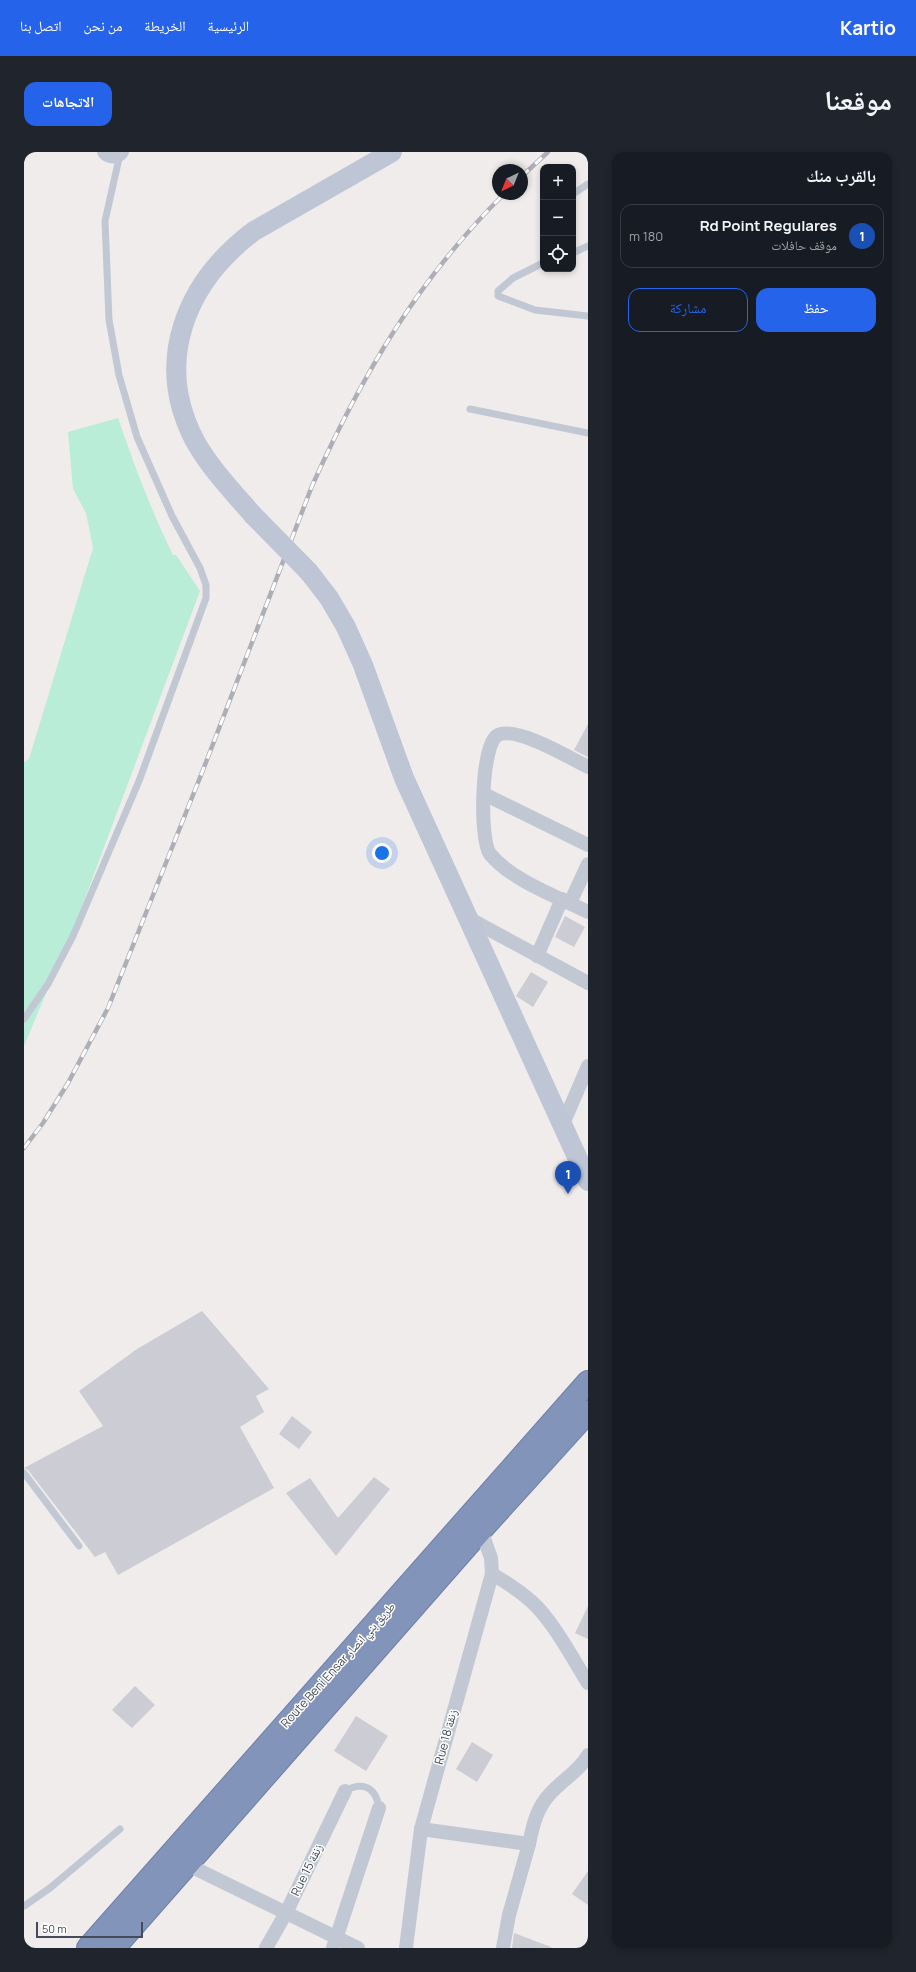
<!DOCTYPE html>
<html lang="ar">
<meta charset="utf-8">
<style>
body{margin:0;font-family:Manrope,"Noto Naskh Arabic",sans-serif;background:#20242c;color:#f1f3f6;direction:rtl}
.controls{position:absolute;right:12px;top:12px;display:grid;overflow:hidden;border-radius:8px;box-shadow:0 2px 6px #0003}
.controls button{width:36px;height:36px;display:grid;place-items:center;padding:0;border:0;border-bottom:1px solid #363941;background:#171b24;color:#f1f3f6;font:20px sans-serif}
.compass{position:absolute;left:468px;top:12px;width:36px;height:36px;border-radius:50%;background:#171b24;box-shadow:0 2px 6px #0003;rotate:223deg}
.scale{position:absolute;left:12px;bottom:10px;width:107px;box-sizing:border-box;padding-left:4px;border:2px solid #444b59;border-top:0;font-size:11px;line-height:14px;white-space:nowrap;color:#444b59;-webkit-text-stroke:3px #fff;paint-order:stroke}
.you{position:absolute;left:358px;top:701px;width:14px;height:14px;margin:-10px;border:3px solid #fff;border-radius:50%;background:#1a73e8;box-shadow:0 0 0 6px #1a73e833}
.badge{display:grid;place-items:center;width:26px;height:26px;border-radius:50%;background:#2563eb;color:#fff;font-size:13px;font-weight:700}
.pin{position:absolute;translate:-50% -33px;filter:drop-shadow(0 1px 2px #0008)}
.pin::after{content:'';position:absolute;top:21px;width:14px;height:12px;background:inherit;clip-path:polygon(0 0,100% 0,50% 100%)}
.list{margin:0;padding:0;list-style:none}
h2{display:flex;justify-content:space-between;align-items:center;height:52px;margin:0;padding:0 16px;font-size:17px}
h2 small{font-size:13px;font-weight:400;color:#9ea1a6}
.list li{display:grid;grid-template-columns:26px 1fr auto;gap:12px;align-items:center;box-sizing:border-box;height:64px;margin:0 8px 8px;padding:0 8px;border:1px solid #363941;border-radius:12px}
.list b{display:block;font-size:15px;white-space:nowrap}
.list p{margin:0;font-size:13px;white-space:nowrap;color:#9ea1a6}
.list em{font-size:13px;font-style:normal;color:#9ea1a6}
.actions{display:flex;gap:8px;padding:12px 16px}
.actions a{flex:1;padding:9px 0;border:1px solid #2563eb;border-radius:12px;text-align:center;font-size:14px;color:#2563eb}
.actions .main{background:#2563eb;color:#fff}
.icon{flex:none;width:22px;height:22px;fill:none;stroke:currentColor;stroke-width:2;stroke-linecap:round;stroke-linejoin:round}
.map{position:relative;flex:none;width:564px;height:1796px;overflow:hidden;direction:ltr;border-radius:12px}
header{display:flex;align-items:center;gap:24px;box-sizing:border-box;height:56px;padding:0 20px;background:#2563eb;color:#fff}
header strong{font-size:19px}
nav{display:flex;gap:22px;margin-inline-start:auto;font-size:14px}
.intro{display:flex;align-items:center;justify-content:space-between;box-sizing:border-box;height:96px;padding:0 24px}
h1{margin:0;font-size:28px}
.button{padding:10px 18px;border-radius:12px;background:#2563eb;color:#fff;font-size:14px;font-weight:700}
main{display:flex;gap:24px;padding:0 24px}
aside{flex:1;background:#171b24;border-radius:12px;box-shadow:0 2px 6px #0003}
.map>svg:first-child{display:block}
</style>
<header>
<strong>Kartio</strong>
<nav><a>الرئيسية</a><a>الخريطة</a><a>من نحن</a><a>اتصل بنا</a></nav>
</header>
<div class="intro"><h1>موقعنا</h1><a class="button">الاتجاهات</a></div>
<main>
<aside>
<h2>بالقرب منك<small></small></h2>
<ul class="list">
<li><span class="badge" style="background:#1a4fb4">1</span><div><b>Rd Point Regulares</b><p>موقف حافلات</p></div><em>180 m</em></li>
</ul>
<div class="actions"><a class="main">حفظ</a><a>مشاركة</a></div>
</aside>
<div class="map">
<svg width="564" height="1796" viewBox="0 0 564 1796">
<rect width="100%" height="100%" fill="#efeceb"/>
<!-- green -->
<path fill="#b9edd7" d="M94,266c16,47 33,92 55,137h3l24,36 -122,326 -54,129v-284l5,-3 64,-211 -7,-35 -13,-24 -5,-57z"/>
<!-- building -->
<g fill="#cbccd4">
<polygon points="564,572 564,605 550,598"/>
<polygon points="541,764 561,775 550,795 531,785"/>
<polygon points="507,820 524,830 509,855 492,844"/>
<polygon points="178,1159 245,1237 232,1244 240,1260 216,1275 250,1336 94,1423 81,1400 71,1405 4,1318 0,1316 79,1274 55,1239 113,1197"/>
<polygon points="268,1264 288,1280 275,1297 255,1282"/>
<polygon points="350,1325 366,1337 312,1404 262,1341 286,1326 314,1366"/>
<polygon points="564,1454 564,1487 551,1481"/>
<polygon points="111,1534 131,1553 108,1576 88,1558"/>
<polygon points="332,1564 364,1584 342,1619 310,1599"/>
<polygon points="448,1590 469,1603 453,1630 432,1617"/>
<polygon points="564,1719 564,1753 548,1742"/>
<polygon points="490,1781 527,1795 527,1796 488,1796"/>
</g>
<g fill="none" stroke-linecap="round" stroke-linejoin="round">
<defs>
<g id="highway">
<polyline points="64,1796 564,1230"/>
<polyline points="90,1796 457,1378 564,1260"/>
</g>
</defs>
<!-- highway casing -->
<use href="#highway" stroke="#6e7fa7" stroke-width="24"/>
<!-- lane -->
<g stroke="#c2c8d3" stroke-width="7">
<polyline points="549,42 564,32"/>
<polyline points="549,101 564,94"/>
<polyline points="519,111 489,126 474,139 474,144 511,158 564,164"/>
<polyline points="446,257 564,281"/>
<polyline points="0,867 24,832 49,784 115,629 182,446 182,433 176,416 148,364 113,285 95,223 85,168 81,69 96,2"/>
<polyline points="0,1321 55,1394"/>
<path d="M321,1639c18,-10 31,-4 34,17"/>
<polyline points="0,1754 26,1736 96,1677"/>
</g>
<!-- street -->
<g stroke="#c2c8d3" stroke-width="14">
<path d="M80,0c5,6 13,6 18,0"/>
<path d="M564,615c-18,-9 -71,-41 -90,-32 -17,8 -19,104 -8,119 21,26 68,43 98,58"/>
<polyline points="460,642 564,693"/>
<polyline points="546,751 564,712"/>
<polyline points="446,767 564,831"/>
<polyline points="513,804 538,747"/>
<polyline points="539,972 564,914"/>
<path d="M468,1422c14,8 28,17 40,28 21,19 41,57 56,81"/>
<polyline points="397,1677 505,1692 485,1763 479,1796"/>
<path d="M505,1692c3,-14 6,-29 14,-41 11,-19 34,-28 45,-48"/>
<polyline points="164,1713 334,1796"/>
<polyline points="242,1796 262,1761 321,1639"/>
<polyline points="309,1796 355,1656"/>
<polyline points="382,1796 397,1677 468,1422 467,1406 457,1378"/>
</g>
<!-- secondary -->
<g stroke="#bec5d5" stroke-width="20">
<path d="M229,363c-20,-23 -43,-47 -58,-74 -42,-80 -9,-159 59,-210l138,-79"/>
<polyline points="285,420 305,446 322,475 339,513 380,626 564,1029"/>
</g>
<!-- highway -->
<use href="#highway" stroke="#8394bb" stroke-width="22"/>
<defs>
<g id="rail">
<polyline points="498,24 524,0"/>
<path d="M0,996l19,-25 25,-40 40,-75 95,-238 109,-284c49,-109 106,-207 192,-292"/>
</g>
</defs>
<!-- rail casing -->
<use href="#rail" stroke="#aeafb6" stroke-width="4.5"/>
<!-- rail -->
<use href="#rail" stroke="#fff" stroke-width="3" stroke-dasharray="9" stroke-linecap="butt"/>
<!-- secondary-bridge -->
<polyline stroke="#bec5d5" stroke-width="20" points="229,363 285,420"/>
</g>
<g text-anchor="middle" stroke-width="3" stroke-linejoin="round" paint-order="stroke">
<!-- street labels -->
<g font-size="12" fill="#444b59" stroke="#fff">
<text transform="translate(314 1513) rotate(-48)" y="4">Route Beni Ensar طريق بني انصار</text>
<text transform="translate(422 1585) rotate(-75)" y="4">Rue 18 زنقة</text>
<text transform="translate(283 1718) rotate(-64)" y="4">Rue 15 زنقة</text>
</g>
</g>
</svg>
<div class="controls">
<button>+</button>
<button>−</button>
<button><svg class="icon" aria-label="locate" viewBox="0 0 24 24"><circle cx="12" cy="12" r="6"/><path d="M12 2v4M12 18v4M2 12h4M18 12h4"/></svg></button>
</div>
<svg class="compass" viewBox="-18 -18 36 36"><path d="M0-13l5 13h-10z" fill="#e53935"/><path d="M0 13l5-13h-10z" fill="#9ea1a6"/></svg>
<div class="scale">50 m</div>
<div class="you"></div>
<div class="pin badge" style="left:544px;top:1042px;background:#1a4fb4">1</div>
</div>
</main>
